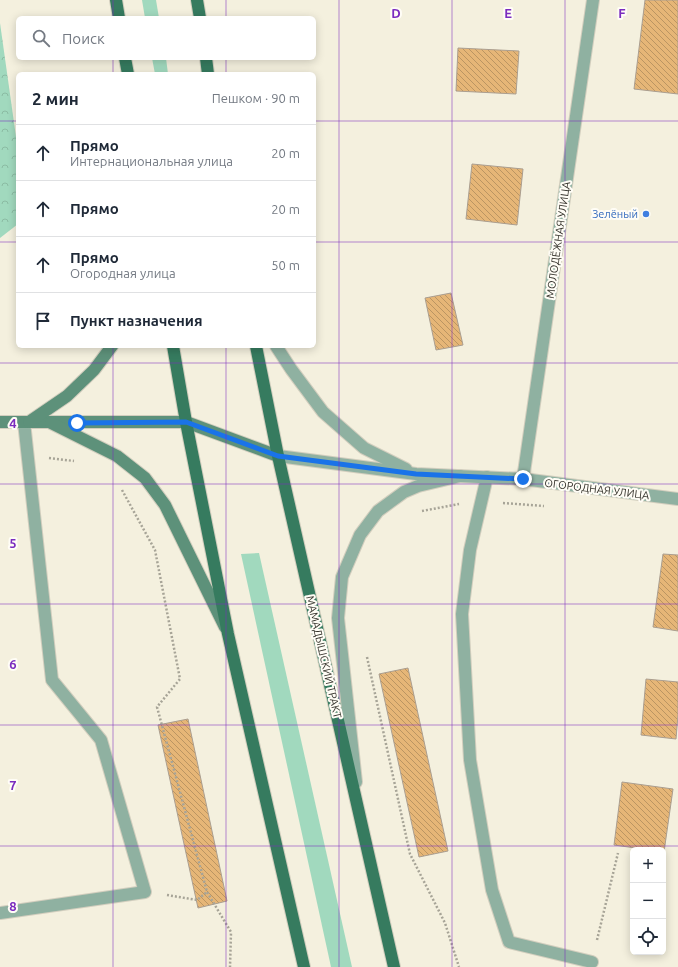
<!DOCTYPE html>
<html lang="ru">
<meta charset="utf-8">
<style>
body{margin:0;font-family:Ubuntu,sans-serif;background:#f6f6f7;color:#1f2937}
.controls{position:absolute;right:12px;bottom:12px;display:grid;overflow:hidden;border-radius:6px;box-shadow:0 2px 10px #0003}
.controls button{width:36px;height:36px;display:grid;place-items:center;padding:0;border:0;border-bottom:1px solid #e0e1e3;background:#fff;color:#1f2937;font:20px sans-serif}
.stop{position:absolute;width:12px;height:12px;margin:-9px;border:3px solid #1a73e8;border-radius:50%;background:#fff}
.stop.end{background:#1a73e8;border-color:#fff;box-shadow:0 1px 4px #0008}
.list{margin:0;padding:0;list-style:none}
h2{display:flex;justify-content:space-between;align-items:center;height:52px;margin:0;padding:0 16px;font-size:17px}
h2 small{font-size:13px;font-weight:400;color:#747a83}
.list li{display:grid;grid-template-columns:26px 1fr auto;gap:12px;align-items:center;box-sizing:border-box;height:56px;padding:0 16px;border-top:1px solid #e0e1e3}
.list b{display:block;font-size:15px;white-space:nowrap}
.list p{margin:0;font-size:13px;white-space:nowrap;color:#747a83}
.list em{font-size:13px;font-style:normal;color:#747a83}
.icon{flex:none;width:22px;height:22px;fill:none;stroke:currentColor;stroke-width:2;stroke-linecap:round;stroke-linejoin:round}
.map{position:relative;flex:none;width:678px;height:967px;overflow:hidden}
.search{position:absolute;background:#fff;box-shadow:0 2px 10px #0003;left:16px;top:16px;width:300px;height:44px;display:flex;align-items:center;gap:10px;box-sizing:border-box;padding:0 14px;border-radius:6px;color:#747a83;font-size:15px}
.panel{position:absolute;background:#fff;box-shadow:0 2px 10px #0003;left:16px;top:72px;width:300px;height:276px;border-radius:6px}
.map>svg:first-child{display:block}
</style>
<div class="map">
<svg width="678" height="967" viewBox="0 0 678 967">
<defs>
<pattern id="forest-crowns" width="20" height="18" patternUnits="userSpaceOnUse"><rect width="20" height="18" fill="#a1d9be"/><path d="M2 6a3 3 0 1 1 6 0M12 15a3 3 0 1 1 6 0" fill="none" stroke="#8bbba3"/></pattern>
<pattern id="building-back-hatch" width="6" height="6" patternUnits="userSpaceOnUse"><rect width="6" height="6" fill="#e6b677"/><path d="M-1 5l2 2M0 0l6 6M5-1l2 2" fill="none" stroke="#bb9562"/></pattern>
</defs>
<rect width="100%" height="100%" fill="#f4f0de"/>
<!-- green -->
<g fill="#a1d9be">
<polygon points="142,0 156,0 159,18 145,18"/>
<polygon points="152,58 166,58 168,74 155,74"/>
<polygon points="259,553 352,967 331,967 241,554"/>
</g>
<!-- forest -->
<polygon fill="url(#forest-crowns)" points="0,23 18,151 18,224 0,238"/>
<!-- building -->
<g fill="url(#building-back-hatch)" stroke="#aa9e90">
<polygon points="645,0 678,0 678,94 634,89"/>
<polygon points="458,48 519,51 516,94 456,91"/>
<polygon points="472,164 523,169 517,225 466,219"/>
<polygon points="451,293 463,345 436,350 425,298"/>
<polygon points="663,554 678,555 678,631 653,627"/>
<polygon points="408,668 448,851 419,857 379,674"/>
<polygon points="646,679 678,682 678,715 676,739 641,735"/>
<polygon points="188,719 227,901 198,908 158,725"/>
<polygon points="622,782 673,789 664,852 663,852 663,850 650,850 614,845"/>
</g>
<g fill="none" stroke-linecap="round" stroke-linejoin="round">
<defs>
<g id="lane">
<polyline points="487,477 470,550 462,614 470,760 492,890 509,942 592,962"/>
<polyline points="0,913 145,892 101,740 52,680 24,422"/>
</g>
<g id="street">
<polyline points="276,346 291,369 323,412 364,448 406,469"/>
<polyline points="278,456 416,474 523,479 678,499"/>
<polyline points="523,479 593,0"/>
<polyline points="356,782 338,618 342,577 360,535 378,511 404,492 418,486 460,476"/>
</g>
<g id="secondary">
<polyline points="0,422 186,422 278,456"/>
<polyline points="29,422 67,396 94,370 112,346"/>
<polyline points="51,423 117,456 145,478 165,505 225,627"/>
</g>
<g id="primary">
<polyline points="116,0 119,18"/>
<polyline points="197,0 200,18"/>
<polyline points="125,58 128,74"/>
<polyline points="206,58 208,74"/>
<polyline points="173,346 186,422 228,634 304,967"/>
<polyline points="256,346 278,456 394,967"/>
</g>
</defs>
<!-- lane casing -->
<use href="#lane" stroke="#d2cebe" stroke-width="14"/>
<!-- street casing -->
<use href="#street" stroke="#d2cebe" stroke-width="14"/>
<!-- secondary casing -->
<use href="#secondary" stroke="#d2cebe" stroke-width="14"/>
<!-- primary casing -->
<use href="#primary" stroke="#d2cebe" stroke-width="14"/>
<!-- path -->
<g stroke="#a7a497" stroke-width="2.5" stroke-dasharray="2 2" stroke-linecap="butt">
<polyline points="49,458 74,461"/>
<polyline points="122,490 155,550 180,679 157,707 207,892 231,932 230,967"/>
<polyline points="503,503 544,506"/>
<polyline points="422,511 459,504"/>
<polyline points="367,657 410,854 445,923 459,967"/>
<polyline points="167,895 197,900 207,892"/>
<polyline points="597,940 618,853"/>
</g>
<!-- lane -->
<use href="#lane" stroke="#8fb1a1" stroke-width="12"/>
<!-- street -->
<use href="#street" stroke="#8fb1a1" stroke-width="12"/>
<!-- secondary -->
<use href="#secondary" stroke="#5d917a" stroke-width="12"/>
<!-- primary -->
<use href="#primary" stroke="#367b5f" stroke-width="12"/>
</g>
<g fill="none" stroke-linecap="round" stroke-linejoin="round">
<!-- route -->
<polyline stroke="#1a73e8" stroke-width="5" points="77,423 186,422 278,456 416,474 523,479"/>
</g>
<!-- grid -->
<path fill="none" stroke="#7b2cbf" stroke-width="1" stroke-opacity="0.55" d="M113,0v18M226,0v18M339,0v967M452,0v967M565,0v967M113,58v16M226,58v16M0,121h18M314,121h364M0,242h18M314,242h364M113,346v621M226,346v621M0,363h678M0,484h678M0,604h678M0,725h678M0,846h678"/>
<!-- markers -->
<circle fill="#3f7fe0" stroke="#fffdf6" stroke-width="1.5" cx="646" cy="214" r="4"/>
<g text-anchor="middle" stroke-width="4" stroke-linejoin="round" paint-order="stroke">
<!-- shop labels -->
<g font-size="11" fill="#366cbe" stroke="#fffdf6" text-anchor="end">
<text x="638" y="218">Зелёный</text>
</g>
<!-- street labels -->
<g font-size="11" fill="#35332c" stroke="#fffdf6">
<text transform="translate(558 240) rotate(-82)" y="4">МОЛОДЁЖНАЯ УЛИЦА</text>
<text transform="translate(597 489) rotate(7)" y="4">ОГОРОДНАЯ УЛИЦА</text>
<text transform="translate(324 657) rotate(77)" y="4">МАМАДЫШСКИЙ ТРАКТ</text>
</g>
</g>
<g font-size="13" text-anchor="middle" font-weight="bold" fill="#7b2cbf" stroke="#fffdf6" stroke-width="4" stroke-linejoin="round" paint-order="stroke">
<text x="396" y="18">D</text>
<text x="508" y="18">E</text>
<text x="622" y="18">F</text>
<text x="13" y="428">4</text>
<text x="13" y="548">5</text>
<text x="13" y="669">6</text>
<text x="13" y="790">7</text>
<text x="13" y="911">8</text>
</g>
</svg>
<div class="controls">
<button>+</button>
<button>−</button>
<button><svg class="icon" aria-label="locate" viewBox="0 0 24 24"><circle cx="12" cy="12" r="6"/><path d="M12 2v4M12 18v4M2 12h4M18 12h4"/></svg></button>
</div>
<div class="stop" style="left:77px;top:423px"></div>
<div class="stop end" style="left:523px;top:479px"></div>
<div class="search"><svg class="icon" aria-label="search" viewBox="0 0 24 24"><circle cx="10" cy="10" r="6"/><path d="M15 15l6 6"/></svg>Поиск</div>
<section class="panel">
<h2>2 мин<small>Пешком · 90 m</small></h2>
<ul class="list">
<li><svg class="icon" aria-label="ahead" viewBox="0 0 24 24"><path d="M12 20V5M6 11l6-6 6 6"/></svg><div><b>Прямо</b><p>Интернациональная улица</p></div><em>20 m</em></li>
<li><svg class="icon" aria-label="ahead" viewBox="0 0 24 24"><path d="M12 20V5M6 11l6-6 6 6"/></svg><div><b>Прямо</b></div><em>20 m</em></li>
<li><svg class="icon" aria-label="ahead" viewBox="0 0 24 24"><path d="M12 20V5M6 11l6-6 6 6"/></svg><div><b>Прямо</b><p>Огородная улица</p></div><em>50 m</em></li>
<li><svg class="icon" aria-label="arrive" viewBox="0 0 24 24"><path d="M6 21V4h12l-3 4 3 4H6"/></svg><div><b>Пункт назначения</b></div></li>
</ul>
</section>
</div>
